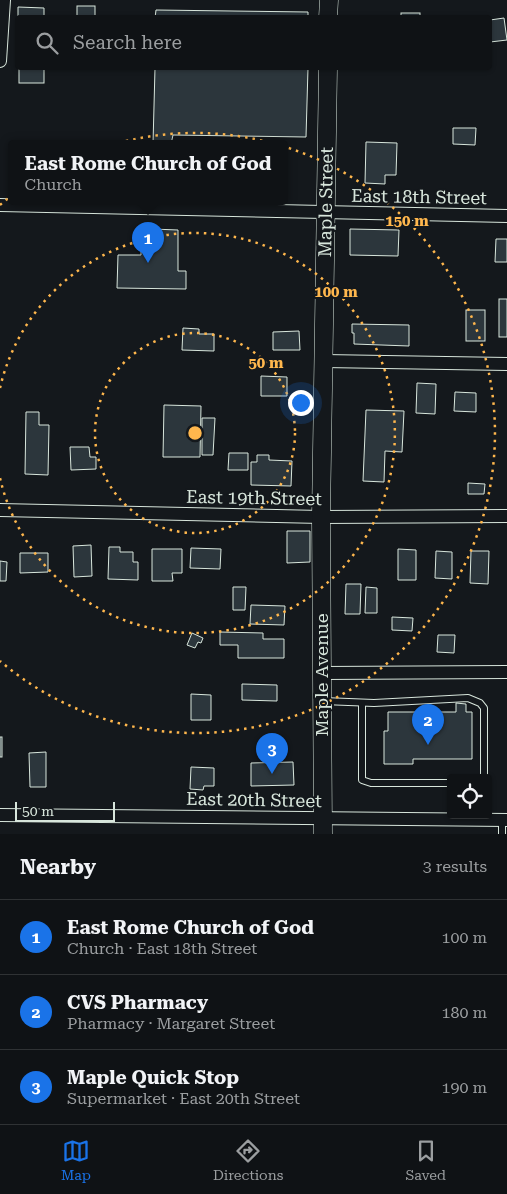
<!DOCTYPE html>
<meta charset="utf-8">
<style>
body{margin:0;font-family:"Roboto Serif",serif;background:#1d2022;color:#f1f3f6}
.controls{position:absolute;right:15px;bottom:15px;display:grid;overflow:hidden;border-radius:5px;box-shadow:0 1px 4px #0004}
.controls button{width:45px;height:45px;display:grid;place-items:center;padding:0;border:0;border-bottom:1px solid #2f3234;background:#0f1215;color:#f1f3f6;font:25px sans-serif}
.scale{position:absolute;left:15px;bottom:12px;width:100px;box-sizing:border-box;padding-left:5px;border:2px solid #d8e6dc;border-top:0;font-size:14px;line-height:18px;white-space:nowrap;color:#d8e6dc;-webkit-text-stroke:4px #14181c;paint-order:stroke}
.you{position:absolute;left:300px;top:402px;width:18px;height:18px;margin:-12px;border:4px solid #fff;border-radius:50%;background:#1a73e8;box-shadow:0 0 0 8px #1a73e833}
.badge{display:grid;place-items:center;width:32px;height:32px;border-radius:50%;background:#1a73e8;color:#fff;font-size:16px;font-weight:700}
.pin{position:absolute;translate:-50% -41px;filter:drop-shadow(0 1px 2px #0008)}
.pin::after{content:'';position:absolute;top:26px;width:18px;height:15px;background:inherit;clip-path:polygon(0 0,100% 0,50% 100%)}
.popup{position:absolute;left:8px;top:140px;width:280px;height:65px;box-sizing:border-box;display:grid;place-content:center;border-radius:5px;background:#0f1215;filter:drop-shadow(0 1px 4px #0005);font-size:16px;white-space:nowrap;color:#9b9ea0}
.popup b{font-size:19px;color:#f1f3f6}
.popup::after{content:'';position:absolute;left:50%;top:100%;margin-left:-10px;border:10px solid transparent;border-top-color:#0f1215}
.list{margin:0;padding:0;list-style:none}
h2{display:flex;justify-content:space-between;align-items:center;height:65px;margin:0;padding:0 20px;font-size:21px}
h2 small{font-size:16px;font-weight:400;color:#9b9ea0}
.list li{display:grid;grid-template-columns:32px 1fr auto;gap:15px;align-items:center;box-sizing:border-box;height:75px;padding:0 20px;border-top:1px solid #2f3234}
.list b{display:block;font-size:19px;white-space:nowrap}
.list p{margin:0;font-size:16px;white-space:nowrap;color:#9b9ea0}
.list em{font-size:16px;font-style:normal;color:#9b9ea0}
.icon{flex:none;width:28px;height:28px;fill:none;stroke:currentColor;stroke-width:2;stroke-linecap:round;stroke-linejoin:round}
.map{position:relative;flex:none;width:507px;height:834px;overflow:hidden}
.search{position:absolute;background:#0f1215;box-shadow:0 1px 4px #0004;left:15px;right:15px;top:15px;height:55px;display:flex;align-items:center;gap:12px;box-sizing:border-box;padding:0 18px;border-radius:5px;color:#9b9ea0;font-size:19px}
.sheet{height:290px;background:#0f1215}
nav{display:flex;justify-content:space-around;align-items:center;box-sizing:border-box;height:70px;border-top:1px solid #2f3234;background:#0f1215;font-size:14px;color:#9b9ea0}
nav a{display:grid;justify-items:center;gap:2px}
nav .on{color:#1a73e8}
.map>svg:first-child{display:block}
</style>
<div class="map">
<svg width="507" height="834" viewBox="0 0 507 834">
<rect width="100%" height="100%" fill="#14181c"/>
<!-- building -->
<g fill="#2c363c" stroke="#d8e6dc">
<rect x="77" y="6" width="18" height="12"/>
<polygon points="18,7 44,8 44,18 18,18"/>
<polygon points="156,10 308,12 308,18 155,18"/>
<rect x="401" y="13" width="19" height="5"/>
<polygon points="504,18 507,40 490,42 490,20"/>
<rect x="19" y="68" width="25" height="15"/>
<polygon points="155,68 308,68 306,137 173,135 171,144 153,144"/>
<polygon points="453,128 476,128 475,145 453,144"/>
<polygon points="366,142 397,143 396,175 385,175 385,184 365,183"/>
<polygon points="152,229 178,230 178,271 186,271 186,289 117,288 118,255 141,255 141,247 152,248"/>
<polygon points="350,229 399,230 398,256 350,255"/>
<polygon points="496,239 507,239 507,262 495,262"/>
<rect x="499" y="299" width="8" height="38"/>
<rect x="466" y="310" width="19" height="31"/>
<polygon points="352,324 409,325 409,346 354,344 354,333 352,333"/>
<polygon points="183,328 199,329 199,334 214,334 214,351 182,350"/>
<polygon points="299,331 300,350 273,350 273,332"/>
<polygon points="261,376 287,377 287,396 261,396"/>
<polygon points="417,383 436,384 435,414 416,413"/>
<polygon points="455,392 476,393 476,412 454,411"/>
<polygon points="164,405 201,406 200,457 163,457"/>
<polygon points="366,410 404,411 402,452 385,451 384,482 363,481"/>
<polygon points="26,412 39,412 39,425 49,425 48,475 25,474"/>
<polygon points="202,418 215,418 213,455 202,455"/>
<polygon points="70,447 89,447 90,457 96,457 96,469 71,470"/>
<polygon points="229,453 248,453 248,470 228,470"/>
<polygon points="257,455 269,455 269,460 292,461 291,486 251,485 251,462 257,462"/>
<polygon points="468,483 485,484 484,494 468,494"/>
<polygon points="287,531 310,531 310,562 287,563"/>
<polygon points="91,545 92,576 74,577 73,546"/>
<polygon points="109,547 120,547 120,552 133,552 133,562 138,562 138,580 108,579"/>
<polygon points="191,548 221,549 220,569 190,568"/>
<polygon points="152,549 182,549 182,573 172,573 173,581 152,581"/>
<polygon points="398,549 416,550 416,580 398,580"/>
<polygon points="436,551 452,552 452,579 435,578"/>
<polygon points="471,551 489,551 488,584 470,583"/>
<polygon points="20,553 48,553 48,572 20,573"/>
<polygon points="0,561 7,562 6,581 0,581"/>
<polygon points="346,584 361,584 360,614 345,614"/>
<polygon points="233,587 246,587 245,610 233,610"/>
<polygon points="366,587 377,588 377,613 365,613"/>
<polygon points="251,605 285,606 284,625 250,624"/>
<polygon points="392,617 413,618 412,631 392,630"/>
<polygon points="220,632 263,633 263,639 284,639 284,658 238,658 238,645 220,645"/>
<polygon points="192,633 203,638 201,643 198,642 195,648 187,645"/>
<polygon points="438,635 455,635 454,653 437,652"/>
<polygon points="242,684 277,685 277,701 242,700"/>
<polygon points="191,694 211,695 211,720 191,720"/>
<polygon points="456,703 466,704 466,712 472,712 472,759 413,759 413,764 384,764 384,731 388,731 388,712 456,712"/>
<rect x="0" y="737" width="2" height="20"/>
<polygon points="46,752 46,787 30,787 29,753"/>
<polygon points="293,762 294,785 251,786 251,763"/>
<polygon points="191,767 214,768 214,786 204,786 203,790 190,789"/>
</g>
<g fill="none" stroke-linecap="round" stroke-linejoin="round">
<defs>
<g id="lane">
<polyline points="323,701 374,703 468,698 480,703 484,708 484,778"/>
<polyline points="362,703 362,780 371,783 451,783"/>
<polyline points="502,834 502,820"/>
</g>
<g id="street">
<polyline points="0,61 4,0"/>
<polyline points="0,205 507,216"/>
<polyline points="324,361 507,364"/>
<polyline points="0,510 321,517 507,516"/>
<polyline points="322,673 507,672"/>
<polyline points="0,815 507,820"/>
</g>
<g id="secondary">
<polyline points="328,18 329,0"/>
<polyline points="323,834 321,517 328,68"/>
</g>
</defs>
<!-- lane casing -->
<use href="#lane" stroke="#d8e6dc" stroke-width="8"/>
<!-- street casing -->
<use href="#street" stroke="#d8e6dc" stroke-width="14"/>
<!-- secondary casing -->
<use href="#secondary" stroke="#d8e6dc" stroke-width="19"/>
<!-- lane -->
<use href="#lane" stroke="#14181c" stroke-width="6"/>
<!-- street -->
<use href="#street" stroke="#14181c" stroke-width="12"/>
<!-- secondary -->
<use href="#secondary" stroke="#14181c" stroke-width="18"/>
</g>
<!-- distance rings -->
<g fill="none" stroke="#ffb74d" stroke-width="2.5" stroke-dasharray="2.5 5">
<circle cx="195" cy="433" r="100"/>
<path d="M0 388A200 200 0 1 1 0 478"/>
<path d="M0 205A300 300 0 1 1 0 661"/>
</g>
<g text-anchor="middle" stroke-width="4" stroke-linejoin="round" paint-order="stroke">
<!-- street labels -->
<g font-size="18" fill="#d8e6dc" stroke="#14181c">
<text transform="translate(419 197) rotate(1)" y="6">East 18th Street</text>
<text transform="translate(326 202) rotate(-89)" y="6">Maple Street</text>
<text transform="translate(254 498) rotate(1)" y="6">East 19th Street</text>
<text transform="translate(322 675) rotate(-90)" y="6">Maple Avenue</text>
<text transform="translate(254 800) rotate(1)" y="6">East 20th Street</text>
</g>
</g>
<circle cx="195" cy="433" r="8" fill="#ffb74d" stroke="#14181c" stroke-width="2.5"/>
<g font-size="15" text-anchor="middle" font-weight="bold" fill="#ffb74d" stroke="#14181c" stroke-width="4" stroke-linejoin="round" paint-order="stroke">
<text x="407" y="226">150 m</text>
<text x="336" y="297">100 m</text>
<text x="266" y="368">50 m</text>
</g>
</svg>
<div class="controls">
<button><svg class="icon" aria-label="locate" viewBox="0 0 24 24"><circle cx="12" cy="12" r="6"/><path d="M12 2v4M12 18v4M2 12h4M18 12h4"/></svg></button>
</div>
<div class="scale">50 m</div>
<div class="you"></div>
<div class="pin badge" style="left:148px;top:263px">1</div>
<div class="popup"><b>East Rome Church of God</b>Church</div>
<div class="pin badge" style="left:428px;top:745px">2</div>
<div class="pin badge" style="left:272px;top:774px">3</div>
<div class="search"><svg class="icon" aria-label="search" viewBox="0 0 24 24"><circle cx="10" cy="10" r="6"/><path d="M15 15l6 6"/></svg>Search here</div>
</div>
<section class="sheet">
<h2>Nearby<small>3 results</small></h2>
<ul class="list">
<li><span class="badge">1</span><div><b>East Rome Church of God</b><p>Church · East 18th Street</p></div><em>100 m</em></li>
<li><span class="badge">2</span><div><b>CVS Pharmacy</b><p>Pharmacy · Margaret Street</p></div><em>180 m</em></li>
<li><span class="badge">3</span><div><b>Maple Quick Stop</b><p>Supermarket · East 20th Street</p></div><em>190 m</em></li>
</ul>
</section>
<nav>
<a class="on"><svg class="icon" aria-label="map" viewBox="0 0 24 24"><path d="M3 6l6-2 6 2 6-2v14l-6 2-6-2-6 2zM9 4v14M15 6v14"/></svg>Map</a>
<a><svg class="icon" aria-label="directions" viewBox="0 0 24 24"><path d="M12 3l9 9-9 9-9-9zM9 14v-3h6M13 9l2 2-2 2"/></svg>Directions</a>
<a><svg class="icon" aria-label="saved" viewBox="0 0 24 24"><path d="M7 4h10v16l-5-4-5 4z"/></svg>Saved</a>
</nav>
